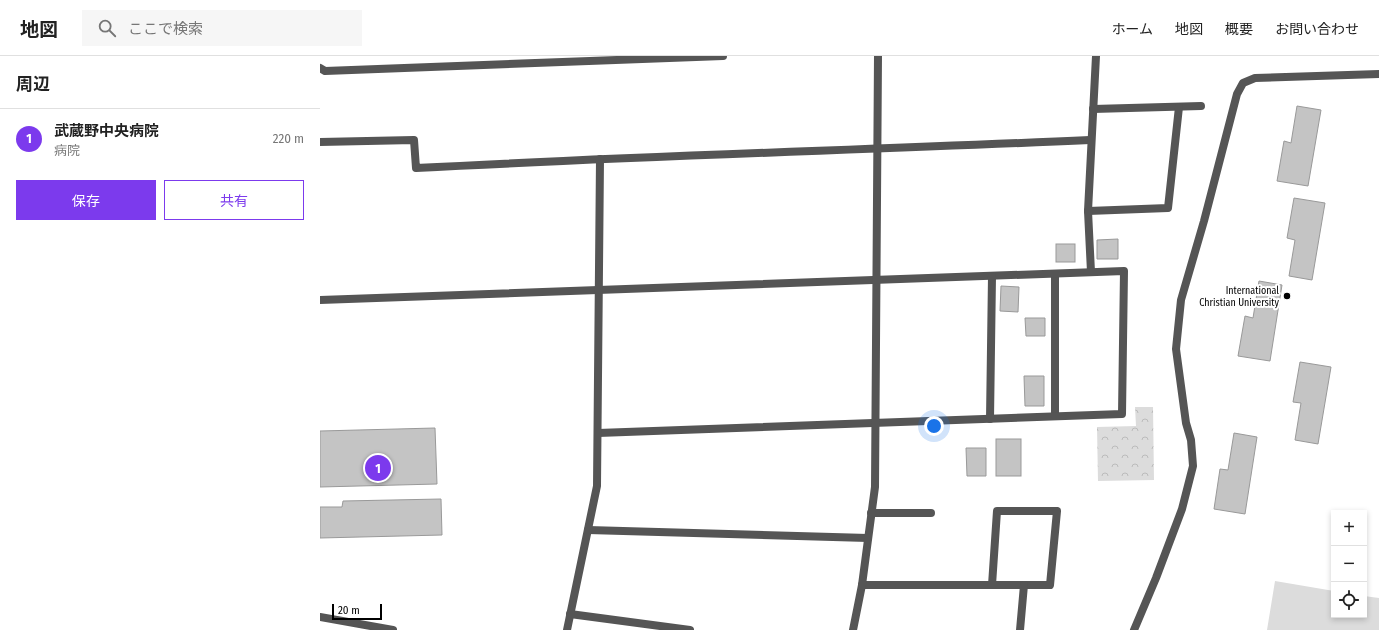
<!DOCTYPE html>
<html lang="ja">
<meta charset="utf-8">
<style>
body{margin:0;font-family:"Fira Sans Condensed","Noto Sans JP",sans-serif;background:#f6f6f6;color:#222}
.controls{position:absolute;right:12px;bottom:12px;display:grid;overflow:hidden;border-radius:0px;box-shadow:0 2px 6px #0003}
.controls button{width:36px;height:36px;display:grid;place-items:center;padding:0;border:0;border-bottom:1px solid #e0e0e0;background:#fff;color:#222;font:20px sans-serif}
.scale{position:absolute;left:12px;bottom:10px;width:50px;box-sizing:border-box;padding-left:4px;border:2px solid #000;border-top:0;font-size:11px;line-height:14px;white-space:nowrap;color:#000;-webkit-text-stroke:3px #fff;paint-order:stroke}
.you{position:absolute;left:614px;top:370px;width:14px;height:14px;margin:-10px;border:3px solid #fff;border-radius:50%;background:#1a73e8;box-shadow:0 0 0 6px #1a73e833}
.badge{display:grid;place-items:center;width:26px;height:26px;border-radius:50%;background:#7c3aed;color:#fff;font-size:13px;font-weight:700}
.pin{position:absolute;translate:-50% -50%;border:2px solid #fff;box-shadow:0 1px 4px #0006}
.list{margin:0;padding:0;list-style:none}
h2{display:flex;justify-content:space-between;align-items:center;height:52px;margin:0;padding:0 16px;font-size:17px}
h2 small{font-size:13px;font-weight:400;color:#767676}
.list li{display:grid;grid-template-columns:26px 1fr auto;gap:12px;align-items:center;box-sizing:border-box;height:60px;padding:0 16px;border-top:1px solid #e0e0e0}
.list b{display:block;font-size:15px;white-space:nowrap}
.list p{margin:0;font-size:13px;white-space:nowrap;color:#767676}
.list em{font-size:13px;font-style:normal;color:#767676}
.actions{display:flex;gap:8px;padding:12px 16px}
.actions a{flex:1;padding:9px 0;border:1px solid #7c3aed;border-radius:0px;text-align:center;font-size:14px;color:#7c3aed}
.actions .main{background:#7c3aed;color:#fff}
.icon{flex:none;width:22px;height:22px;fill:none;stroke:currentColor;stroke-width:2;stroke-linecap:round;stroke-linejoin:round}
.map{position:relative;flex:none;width:1059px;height:574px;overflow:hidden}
header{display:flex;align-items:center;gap:24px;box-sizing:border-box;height:56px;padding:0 20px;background:#fff;border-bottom:1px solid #e0e0e0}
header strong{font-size:19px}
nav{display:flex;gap:22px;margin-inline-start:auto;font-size:14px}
.search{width:280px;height:36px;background:#f6f6f6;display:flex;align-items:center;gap:10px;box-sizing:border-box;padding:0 14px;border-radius:0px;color:#767676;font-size:15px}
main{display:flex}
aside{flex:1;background:#fff}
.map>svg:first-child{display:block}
</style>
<header>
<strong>地図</strong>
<div class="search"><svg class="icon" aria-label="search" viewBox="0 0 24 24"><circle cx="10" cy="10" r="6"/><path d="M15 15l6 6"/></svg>ここで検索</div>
<nav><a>ホーム</a><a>地図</a><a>概要</a><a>お問い合わせ</a></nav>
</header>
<main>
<aside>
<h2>周辺<small></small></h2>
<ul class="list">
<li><span class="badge">1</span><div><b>武蔵野中央病院</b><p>病院</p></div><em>220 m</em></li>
</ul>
<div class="actions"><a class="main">保存</a><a>共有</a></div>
</aside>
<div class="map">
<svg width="1059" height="574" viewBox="0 0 1059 574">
<defs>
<pattern id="forest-crowns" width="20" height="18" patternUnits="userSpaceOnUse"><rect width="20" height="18" fill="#dcdcdc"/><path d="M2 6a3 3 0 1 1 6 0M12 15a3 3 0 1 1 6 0" fill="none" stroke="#bbb"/></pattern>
</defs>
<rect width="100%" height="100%" fill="#fff"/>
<!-- forest -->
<polygon fill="url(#forest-crowns)" points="815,351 833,351 834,424 778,425 777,371 816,370"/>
<!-- pitch -->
<polygon fill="#dcdcdc" points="955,525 1014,535 1014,559 1044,559 1044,540 1059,542 1059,574 947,574"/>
<!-- building -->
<g fill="#c4c4c4" stroke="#999">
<polygon points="977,50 1001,54 988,130 957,125 964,85 971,87"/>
<polygon points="974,142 1005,147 992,224 969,220 975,184 967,182"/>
<polygon points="798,183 798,203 777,203 777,184"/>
<rect x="736" y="188" width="19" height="18"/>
<polygon points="939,225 962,229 950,305 918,300 925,260 933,262"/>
<polygon points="681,230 699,231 698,256 680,255"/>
<polygon points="705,262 725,262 725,280 706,280"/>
<polygon points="980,306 1011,311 998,388 975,384 981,347 973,346"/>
<polygon points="704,320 724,320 724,350 705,350"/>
<polygon points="115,372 117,428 0,431 0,375"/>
<polygon points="914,377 937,381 925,458 894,453 900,413 908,414"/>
<rect x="676" y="383" width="25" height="37"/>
<polygon points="646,392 666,392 666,420 647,420"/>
<polygon points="121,443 122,479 0,482 0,451 22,451 23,445"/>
</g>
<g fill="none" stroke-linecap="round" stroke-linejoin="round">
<!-- lane -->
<g stroke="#555" stroke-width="8">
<polyline points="773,53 881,50"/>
<polyline points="768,155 848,152 859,51"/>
<polyline points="551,457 611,457"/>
<polyline points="542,529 730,529 737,455 677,455 672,529"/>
<polyline points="700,574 704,529"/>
<polyline points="814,574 836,522 862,453 873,410 871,384 866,367 856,293 861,244 884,165 917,38 923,27 935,22 1059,18"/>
</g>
<!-- street -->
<g stroke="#555" stroke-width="8">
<polyline points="0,12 5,15 403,0"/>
<path d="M0,86l94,-2 2,28c225,-12 450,-18 674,-28"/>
<polyline points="771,216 768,155 776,0"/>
<polyline points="735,218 735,360"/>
<polyline points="0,244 804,215 802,358 278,377"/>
<polyline points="670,363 672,220"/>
<polyline points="268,474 548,482"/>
<polyline points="250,558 370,574"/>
<polyline points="0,561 73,574"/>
<polyline points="247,574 277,430 280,103"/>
<polyline points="533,574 542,529 555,431 558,0"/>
</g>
</g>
<!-- markers -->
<circle fill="#000" stroke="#fff" stroke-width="1.5" cx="967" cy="240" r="4"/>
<g text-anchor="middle" stroke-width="4" stroke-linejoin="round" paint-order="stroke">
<!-- poi labels -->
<g font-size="10" fill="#000" stroke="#fff" text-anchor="end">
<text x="959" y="238">International<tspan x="959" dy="12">Christian University</tspan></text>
</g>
</g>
</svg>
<div class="controls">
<button>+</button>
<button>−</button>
<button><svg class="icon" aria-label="locate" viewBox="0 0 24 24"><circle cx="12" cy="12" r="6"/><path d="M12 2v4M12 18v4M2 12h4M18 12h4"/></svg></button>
</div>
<div class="scale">20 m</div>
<div class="you"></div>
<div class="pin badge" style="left:58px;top:412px">1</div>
</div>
</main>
